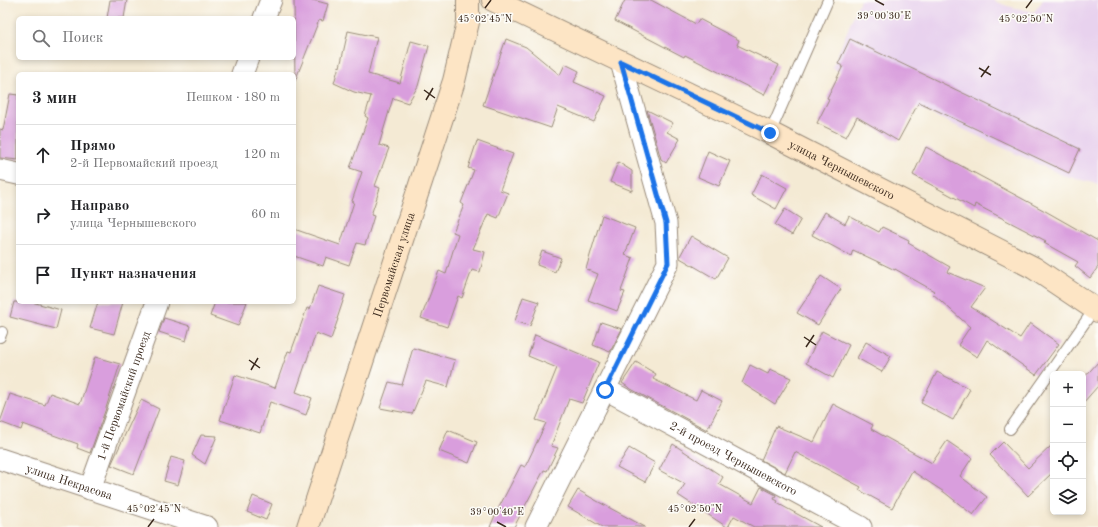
<!DOCTYPE html>
<html lang="ru">
<meta charset="utf-8">
<style>
body{margin:0;font-family:"Old Standard TT",serif;background:#f2f2f2;color:#202124}
.controls{position:absolute;right:12px;bottom:12px;display:grid;overflow:hidden;border-radius:6px;box-shadow:0 2px 6px #0003}
.controls button{width:36px;height:36px;display:grid;place-items:center;padding:0;border:0;border-bottom:1px solid #e0e0e0;background:#fff;color:#202124;font:20px sans-serif}
.stop{position:absolute;width:12px;height:12px;margin:-9px;border:3px solid #1a73e8;border-radius:50%;background:#fff}
.stop.end{background:#1a73e8;border-color:#fff;box-shadow:0 1px 4px #0008}
.list{margin:0;padding:0;list-style:none}
h2{display:flex;justify-content:space-between;align-items:center;height:52px;margin:0;padding:0 16px;font-size:17px}
h2 small{font-size:13px;font-weight:400;color:#757577}
.list li{display:grid;grid-template-columns:26px 1fr auto;gap:12px;align-items:center;box-sizing:border-box;height:60px;padding:0 16px;border-top:1px solid #e0e0e0}
.list b{display:block;font-size:15px;white-space:nowrap}
.list p{margin:0;font-size:13px;white-space:nowrap;color:#757577}
.list em{font-size:13px;font-style:normal;color:#757577}
.icon{flex:none;width:22px;height:22px;fill:none;stroke:currentColor;stroke-width:2;stroke-linecap:round;stroke-linejoin:round}
.map{position:relative;flex:none;width:1098px;height:527px;overflow:hidden}
.search{position:absolute;background:#fff;box-shadow:0 2px 6px #0003;left:16px;top:16px;width:280px;height:44px;display:flex;align-items:center;gap:10px;box-sizing:border-box;padding:0 14px;border-radius:6px;color:#757577;font-size:15px}
.panel{position:absolute;background:#fff;box-shadow:0 2px 6px #0003;left:16px;top:72px;width:280px;height:232px;border-radius:6px}
.map>svg:first-child{display:block}
</style>
<div class="map">
<svg width="1098" height="527" viewBox="0 0 1098 527">
<rect width="100%" height="100%" fill="#fdfcf7"/>
<filter id="ink" filterUnits="userSpaceOnUse"><feTurbulence type="fractalNoise" baseFrequency=".025" numOctaves="2"/><feDisplacementMap in="SourceGraphic" scale="8" xChannelSelector="R" yChannelSelector="G"/><feConvolveMatrix kernelMatrix="1 2 1 2 8 2 1 2 1" color-interpolation-filters="sRGB"/></filter>
<filter id="wash" filterUnits="userSpaceOnUse"><feTurbulence type="fractalNoise" baseFrequency=".012" numOctaves="4" result="noise"/><feDisplacementMap in="SourceGraphic" scale="16" xChannelSelector="R" yChannelSelector="G"/><feGaussianBlur stdDeviation="0.9" result="paint"/><feColorMatrix in="noise" values="0 0 0 0 0 0 0 0 0 0 0 0 0 0 0 0 0 1.4 0 .05"/><feComposite in="paint" operator="in"/></filter>
<g filter="url(#wash)">
<rect width="100%" height="100%" fill="#f4ead4"/>
<!-- built -->
<polygon fill="#e8d2ee" points="860,0 992,0 1007,6 1034,12 1043,0 1098,0 1098,184 1062,175 832,68"/>
<g id="blocks">
<!-- building -->
<g fill="#d99edd">
<polygon points="110,0 127,0 124,18 107,18"/>
<polygon points="294,0 313,0 328,4 323,21 319,20 295,81"/>
<polygon points="625,0 651,0 696,24 699,19 739,40 737,45 779,65 764,95 685,55 684,57 615,21"/>
<polygon points="348,31 377,37 368,74 400,83 411,41 429,46 418,86 408,103 393,98 379,145 389,148 375,186 380,188 371,215 374,216 365,245 357,243 349,265 326,257 323,266 294,256 294,229 340,245 354,202 352,201 362,172 350,168 368,118 365,116 371,96 354,92 334,83 339,66 340,67"/>
<polygon points="506,39 526,47 560,75 565,64 579,71 574,82 606,96 594,122 558,107 551,128 483,105"/>
<polygon points="850,39 1080,149 1069,173 919,102 898,141 857,117 846,137 817,123 829,99 827,98 843,66 838,64"/>
<polygon points="10,94 18,95 18,160 0,158 0,129 3,130"/>
<polygon points="647,110 673,123 667,132 680,139 666,163 661,159"/>
<polygon points="477,141 513,154 500,190 508,193 498,218 488,214 473,249 485,252 480,272 472,270 462,298 458,296 447,327 421,318 439,271 446,274 458,234 453,232 464,205 461,203 474,170 468,168"/>
<polygon points="926,147 1047,212 1098,241 1098,267 1090,278 1075,266 1078,262 1044,243 1046,241 975,204 974,208 913,175"/>
<polygon points="708,151 730,161 719,186 698,177"/>
<polygon points="618,162 632,171 632,191 610,182"/>
<polygon points="762,174 787,188 776,209 751,195"/>
<polygon points="785,209 801,219 792,235 775,225"/>
<polygon points="825,212 845,224 849,216 879,232 882,227 909,240 908,243 950,267 947,272 985,288 971,307 1020,338 1030,323 1059,344 1036,375 987,340 977,357 958,345 970,327 932,293 934,291 895,269 895,270 853,250 851,256 812,235"/>
<polygon points="602,215 635,228 625,255 633,258 621,291 625,292 617,311 588,300 598,274 586,269"/>
<polygon points="691,236 728,258 716,279 680,258 680,256"/>
<polygon points="542,251 561,258 555,272 537,265"/>
<polygon points="821,276 841,289 818,325 797,313"/>
<polygon points="318,286 345,295 337,319 338,319 331,339 316,333 296,392 312,398 306,415 270,402 260,433 220,420 235,375 275,388 288,351 291,352 307,308 310,309"/>
<polygon points="523,297 539,302 530,326 515,321"/>
<polygon points="14,302 32,302 61,310 56,329 10,317"/>
<polygon points="98,302 123,302 114,334 90,328"/>
<polygon points="215,302 247,302 238,326 210,316"/>
<polygon points="164,318 190,326 186,341 159,332"/>
<polygon points="601,322 622,329 610,352 593,345"/>
<polygon points="822,331 849,345 833,378 806,363"/>
<polygon points="535,335 599,362 582,403 569,399 551,446 558,448 547,471 544,470 514,527 490,527 497,511 521,465 525,467 546,423 536,420 557,368 528,356"/>
<polygon points="866,342 891,356 882,372 857,358"/>
<polygon points="413,348 455,360 448,387 426,381 412,414 380,408 389,382 402,385"/>
<polygon points="95,357 120,364 105,411 90,453 77,448 78,444 23,424 21,430 0,422 10,394 45,405 50,393 80,404"/>
<polygon points="636,362 656,374 653,379 696,400 701,390 722,401 707,430 631,389 622,383"/>
<polygon points="1098,362 1098,386 1083,403 1083,379"/>
<polygon points="750,365 768,374 770,369 791,378 775,404 742,383"/>
<polygon points="937,372 970,389 953,420 921,403"/>
<polygon points="141,400 159,409 134,474 111,465"/>
<polygon points="833,404 873,425 871,429 932,463 947,441 972,458 960,476 987,497 973,515 944,492 912,471 892,508 859,490 861,487 795,452 785,473 761,460 776,426 814,442"/>
<polygon points="448,430 477,442 469,463 439,451"/>
<polygon points="201,435 217,436 205,464 192,455"/>
<polygon points="1003,442 1028,468 1053,444 1053,472 1028,496 990,455"/>
<polygon points="673,444 723,477 719,484 753,503 761,487 776,495 774,499 778,501 777,503 821,527 754,527 734,516 728,527 727,527 678,495 685,484 659,470"/>
<polygon points="629,448 655,463 645,482 617,467"/>
<polygon points="171,457 185,461 178,485 164,481"/>
<polygon points="578,490 597,501 645,527 602,527 568,507"/>
<polygon points="253,496 272,504 266,520 247,512"/>
</g>
</g>
</g>
<g filter="url(#ink)">
<use href="#blocks" fill-opacity="0" stroke="#988a79" stroke-width="1"/>
<g fill="none" stroke-linecap="round" stroke-linejoin="round">
<defs>
<g id="lane">
<polyline points="770,133 828,0"/>
<polyline points="0,337 2,332"/>
<polyline points="1010,429 1095,308"/>
</g>
<g id="street">
<polyline points="264,18 271,0"/>
<polyline points="242,74 248,58"/>
<polyline points="0,170 18,174"/>
<path id="s1" d="M605,389l256,138"/>
<path id="s2" d="M0,459l207,68"/>
<path id="s3" d="M90,489l67,-187"/>
<polyline points="536,527 668,263 666,223 621,62"/>
</g>
<g id="secondary">
<path id="s4" d="M493,0l277,133 264,135 64,43"/>
<path id="s5" d="M308,527l146,-446 14,-59v-22"/>
</g>
</defs>
<!-- lane casing -->
<use href="#lane" stroke="#988a79" stroke-width="12"/>
<!-- street casing -->
<use href="#street" stroke="#988a79" stroke-width="23"/>
<!-- secondary casing -->
<use href="#secondary" stroke="#988a79" stroke-width="24"/>
<!-- lane -->
<use href="#lane" stroke="#fff" stroke-width="10"/>
<!-- street -->
<use href="#street" stroke="#fff" stroke-width="21"/>
<!-- secondary -->
<use href="#secondary" stroke="#fde5c5" stroke-width="22"/>
</g>
</g>
<g fill="none" stroke-linecap="round" stroke-linejoin="round" filter="url(#ink)">
<!-- route -->
<polyline stroke="#1a73e8" stroke-width="5" points="605,390 668,263 666,223 621,62 770,133"/>
</g>
<!-- ticks -->
<path fill="none" stroke="#3b2a1e" stroke-width="1.5" d="M875,0l9,5M485,8l6,-8M1026,8l6,-8M979,68l12,7M981,77l8,-11M424,90l11,8M426,100l7,-12M804,337l12,8M806,347l8,-12M249,360l11,8M251,370l7,-12M497,522l9,5M148,527l6,-8M689,527l6,-8"/>
<g text-anchor="middle" stroke-width="3" stroke-linejoin="round" paint-order="stroke">
<!-- street labels -->
<g font-size="12" fill="#3b2a1e" stroke="#fdfcf7">
<text dy="4" stroke="none"><textPath href="#s4" startOffset="388">улица Чернышевского</textPath></text>
<text dy="4" stroke="none"><textPath href="#s5" startOffset="276">Первомайская улица</textPath></text>
<text dy="4" stroke="none"><textPath href="#s3" startOffset="99">1-й Первомайский проезд</textPath></text>
<text dy="4" stroke="none"><textPath href="#s1" startOffset="146">2-й проезд Чернышевского</textPath></text>
<text dy="4" stroke="none"><textPath href="#s2" startOffset="73">улица Некрасова</textPath></text>
</g>
</g>
<g font-size="10" text-anchor="middle" fill="#3b2a1e" stroke="#fdfcf7" stroke-width="3" stroke-linejoin="round" paint-order="stroke">
<text x="884" y="19">39°00'30"E</text>
<text x="485" y="22">45°02'45"N</text>
<text x="1026" y="22">45°02'50"N</text>
<text x="154" y="512">45°02'45"N</text>
<text x="695" y="512">45°02'50"N</text>
<text x="497" y="515">39°00'40"E</text>
</g>
</svg>
<div class="controls">
<button>+</button>
<button>−</button>
<button><svg class="icon" aria-label="locate" viewBox="0 0 24 24"><circle cx="12" cy="12" r="6"/><path d="M12 2v4M12 18v4M2 12h4M18 12h4"/></svg></button>
<button><svg class="icon" aria-label="layers" viewBox="0 0 24 24"><path d="M12 4l9 5-9 5-9-5zM3 14l9 5 9-5"/></svg></button>
</div>
<div class="stop" style="left:605px;top:390px"></div>
<div class="stop end" style="left:770px;top:133px"></div>
<div class="search"><svg class="icon" aria-label="search" viewBox="0 0 24 24"><circle cx="10" cy="10" r="6"/><path d="M15 15l6 6"/></svg>Поиск</div>
<section class="panel">
<h2>3 мин<small>Пешком · 180 m</small></h2>
<ul class="list">
<li><svg class="icon" aria-label="ahead" viewBox="0 0 24 24"><path d="M12 20V5M6 11l6-6 6 6"/></svg><div><b>Прямо</b><p>2-й Первомайский проезд</p></div><em>120 m</em></li>
<li><svg class="icon" aria-label="right" viewBox="0 0 24 24"><path d="M7 20v-9h11M14 6l5 5-5 5"/></svg><div><b>Направо</b><p>улица Чернышевского</p></div><em>60 m</em></li>
<li><svg class="icon" aria-label="arrive" viewBox="0 0 24 24"><path d="M6 21V4h12l-3 4 3 4H6"/></svg><div><b>Пункт назначения</b></div></li>
</ul>
</section>
</div>
